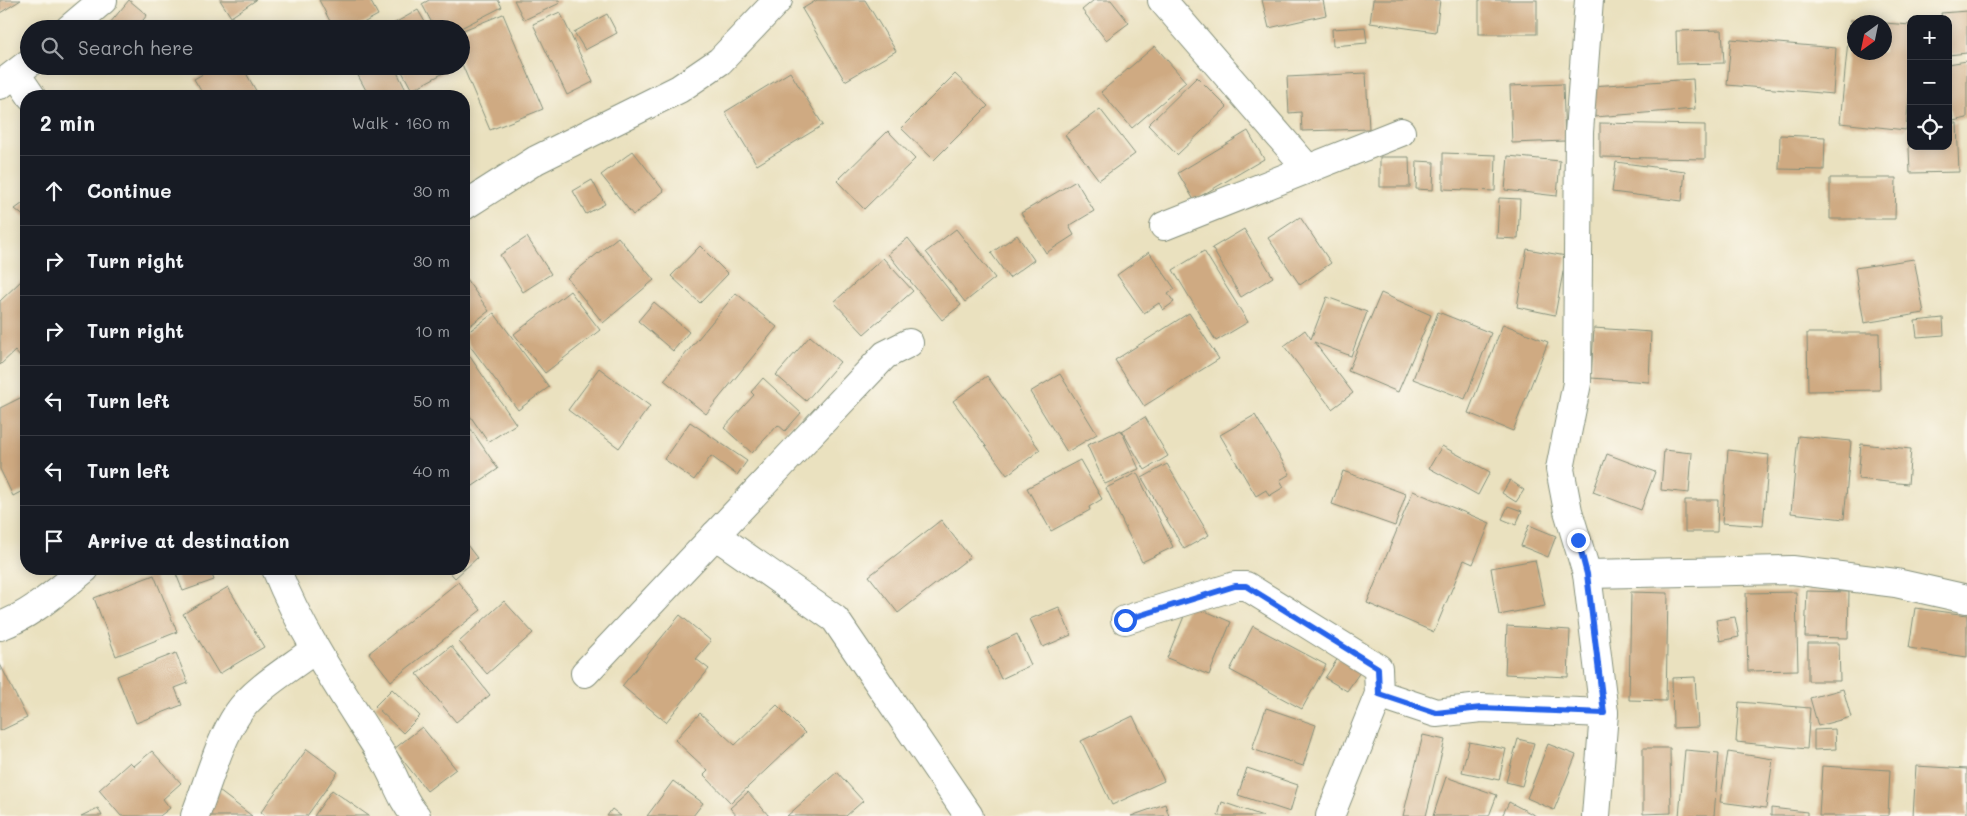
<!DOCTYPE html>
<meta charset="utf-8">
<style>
body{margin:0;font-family:Mali,sans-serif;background:#20242c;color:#f1f3f6}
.controls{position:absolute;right:15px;top:15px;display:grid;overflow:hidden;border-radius:10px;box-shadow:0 2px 12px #0003}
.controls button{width:45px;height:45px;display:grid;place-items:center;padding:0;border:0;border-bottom:1px solid #363941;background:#171b24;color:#f1f3f6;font:25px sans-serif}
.compass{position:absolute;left:1847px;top:15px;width:45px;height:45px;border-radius:50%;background:#171b24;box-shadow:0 2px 12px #0003;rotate:213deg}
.stop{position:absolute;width:15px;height:15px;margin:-11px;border:4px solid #2563eb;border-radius:50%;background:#fff}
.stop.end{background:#2563eb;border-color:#fff;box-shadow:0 1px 5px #0008}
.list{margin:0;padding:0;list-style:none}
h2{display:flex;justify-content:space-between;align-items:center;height:65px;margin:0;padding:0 20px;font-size:21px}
h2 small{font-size:16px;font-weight:400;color:#9ea1a6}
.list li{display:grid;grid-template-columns:32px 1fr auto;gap:15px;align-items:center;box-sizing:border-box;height:70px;padding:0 20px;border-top:1px solid #363941}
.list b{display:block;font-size:19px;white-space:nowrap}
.list em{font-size:16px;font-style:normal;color:#9ea1a6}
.icon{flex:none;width:28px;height:28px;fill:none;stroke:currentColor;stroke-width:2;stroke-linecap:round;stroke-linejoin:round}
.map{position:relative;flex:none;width:1967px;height:816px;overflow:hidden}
.search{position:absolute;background:#171b24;box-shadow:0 2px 12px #0003;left:20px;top:20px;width:450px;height:55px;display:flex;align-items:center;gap:12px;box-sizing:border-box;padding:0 18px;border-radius:28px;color:#9ea1a6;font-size:19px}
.panel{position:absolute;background:#171b24;box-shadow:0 2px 12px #0003;left:20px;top:90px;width:450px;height:485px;border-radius:20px}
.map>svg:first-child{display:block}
</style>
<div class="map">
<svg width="1967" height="816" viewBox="0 0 1967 816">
<rect width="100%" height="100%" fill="#fbf7ec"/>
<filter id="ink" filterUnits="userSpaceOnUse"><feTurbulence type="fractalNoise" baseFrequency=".02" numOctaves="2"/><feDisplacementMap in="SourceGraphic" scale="10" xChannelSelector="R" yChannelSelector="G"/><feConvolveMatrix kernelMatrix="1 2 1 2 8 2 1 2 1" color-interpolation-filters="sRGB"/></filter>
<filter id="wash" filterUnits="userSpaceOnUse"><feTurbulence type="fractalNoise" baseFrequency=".0096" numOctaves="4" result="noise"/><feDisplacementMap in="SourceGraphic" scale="20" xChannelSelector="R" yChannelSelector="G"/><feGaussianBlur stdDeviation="1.12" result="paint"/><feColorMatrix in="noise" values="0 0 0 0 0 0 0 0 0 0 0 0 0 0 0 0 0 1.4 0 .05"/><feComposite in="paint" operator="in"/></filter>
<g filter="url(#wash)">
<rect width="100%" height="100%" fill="#eae1bf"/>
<g id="blocks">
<!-- building -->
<g fill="#cfaa82">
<polygon points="0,0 21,0 0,13"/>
<polygon points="129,0 147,15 136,29 105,29"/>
<polygon points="220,0 256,0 231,17"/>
<polygon points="319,0 370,0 378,15 352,29 334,29"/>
<polygon points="429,0 498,0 502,7 459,29 435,29 422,4"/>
<polygon points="514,0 559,0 560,3 524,20"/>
<polygon points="817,0 865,0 896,51 845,81 802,9"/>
<polygon points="1094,0 1111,0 1129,23 1106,40 1082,10"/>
<polygon points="1262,0 1323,0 1326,15 1269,28"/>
<polygon points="1373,0 1440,0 1436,32 1370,23"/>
<rect x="1479" y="0" width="58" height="34"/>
<polygon points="418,10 429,29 384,29"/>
<polygon points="1967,11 1967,53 1948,55 1948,19 1942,19 1941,13"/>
<polygon points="560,12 593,82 567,95 533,24"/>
<polygon points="503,14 543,109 490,130 461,62 461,31"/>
<polygon points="607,14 617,33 585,50 574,32"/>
<polygon points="1850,20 1867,21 1854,22 1854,52 1884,52 1884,23 1911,25 1911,70 1906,130 1840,123"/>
<polygon points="1365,27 1367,43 1333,46 1332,29"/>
<polygon points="1722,30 1724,63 1677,64 1676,31"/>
<polygon points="1731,39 1836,48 1833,94 1727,85"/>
<polygon points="1155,46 1186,82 1132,128 1101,92"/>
<polygon points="1967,61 1967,118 1953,121 1948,94 1948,64"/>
<polygon points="217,66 242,66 259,96 204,96 194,79"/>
<polygon points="353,66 394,66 409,96 369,96"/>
<polygon points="399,66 449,66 451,69 412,90"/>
<polygon points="790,72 823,125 757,165 725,112"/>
<polygon points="1366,73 1369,129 1302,131 1301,112 1289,113 1287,77"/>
<polygon points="955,74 988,106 934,160 901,128"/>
<polygon points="1197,77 1227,107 1177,155 1148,125"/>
<polygon points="1693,79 1695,109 1595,117 1592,86"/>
<polygon points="1563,84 1565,141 1512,143 1510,86"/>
<polygon points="1100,109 1135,154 1099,180 1065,135"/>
<polygon points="1600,123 1705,125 1705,159 1600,157"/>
<polygon points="1908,123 1911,123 1911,146 1948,146 1948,123 1957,123 1959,172 1910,173"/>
<polygon points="888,131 915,159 864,209 837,181"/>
<polygon points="1248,131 1264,159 1194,200 1178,173"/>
<polygon points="1780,135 1825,137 1824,170 1779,169"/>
<polygon points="633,151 664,191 633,215 601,175"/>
<polygon points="1443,153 1496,155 1495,191 1443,189"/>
<polygon points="1508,156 1560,161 1557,196 1505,190"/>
<polygon points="1380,157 1409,157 1410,187 1380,187"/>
<polygon points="1417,161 1434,162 1433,190 1416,189"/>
<polygon points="1616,162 1685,171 1682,201 1612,192"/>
<polygon points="1830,178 1896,178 1895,219 1830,219"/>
<polygon points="592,180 605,204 586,214 573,191"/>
<polygon points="1076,181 1094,211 1069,226 1074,235 1046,253 1021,213"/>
<polygon points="1499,198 1520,199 1518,239 1497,238"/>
<polygon points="26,201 26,218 15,209"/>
<polygon points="1300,217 1331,263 1300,285 1268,238"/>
<polygon points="956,229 995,278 965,302 926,252"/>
<polygon points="1244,229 1273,277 1241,297 1212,248"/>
<polygon points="1017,235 1034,260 1009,278 991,253"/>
<polygon points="527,237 551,274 523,292 500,255"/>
<polygon points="618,237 654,280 603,323 567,278"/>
<polygon points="908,238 961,305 942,320 888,254"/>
<polygon points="700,246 728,274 700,303 671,276"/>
<polygon points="1527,249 1566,256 1555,315 1517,307"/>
<polygon points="1204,251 1248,322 1216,341 1173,270"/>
<polygon points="1149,252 1175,289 1168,294 1174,302 1163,310 1159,303 1144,313 1117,275"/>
<polygon points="883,258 913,291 864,334 834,302"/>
<polygon points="1914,259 1924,313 1864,323 1855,268"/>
<polygon points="464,276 489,311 464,330"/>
<polygon points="22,280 26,284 26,354 21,358 15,351 0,365 0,301"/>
<polygon points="570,291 600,330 545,373 514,334"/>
<polygon points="736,293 777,327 706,414 664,380"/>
<polygon points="1381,293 1431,315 1398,392 1348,371"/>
<polygon points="1327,297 1367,312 1351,356 1314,342 1353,393 1332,409 1284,346 1305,330 1311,339"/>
<polygon points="654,302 689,332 673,351 638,321"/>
<polygon points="1438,312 1491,333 1465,399 1413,379"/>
<polygon points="494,313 549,387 518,410 464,338 464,335"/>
<polygon points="1189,313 1219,359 1144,406 1115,360"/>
<polygon points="1943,318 1944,335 1917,337 1915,321"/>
<polygon points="1503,324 1548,342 1513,431 1468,413"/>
<polygon points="1594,328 1651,332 1649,382 1591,378"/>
<polygon points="1807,333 1879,333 1880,390 1808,391"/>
<polygon points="810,336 840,362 806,401 776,375"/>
<polygon points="464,348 516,424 488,442 464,407"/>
<polygon points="599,368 650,406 619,448 568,410"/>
<polygon points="1060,374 1097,434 1067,452 1030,392"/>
<polygon points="987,376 1040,450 1007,475 953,401"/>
<polygon points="763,378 801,413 785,431 778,425 752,453 724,428 754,395 751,392"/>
<polygon points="22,397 26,406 26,489 13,496 0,469 0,408"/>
<polygon points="1255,415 1290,474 1280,480 1284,487 1269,496 1266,490 1256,496 1220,435"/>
<polygon points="1145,417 1168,456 1145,470 1122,431"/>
<polygon points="464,419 498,469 464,492"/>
<polygon points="690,422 747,461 737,475 711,456 694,480 664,459"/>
<polygon points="1121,430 1139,469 1105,484 1087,445"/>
<polygon points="1798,436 1851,441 1844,519 1791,513"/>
<polygon points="1861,444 1911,449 1908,484 1858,479"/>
<polygon points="1442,446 1490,472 1478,495 1429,468"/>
<polygon points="1664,450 1692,453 1689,493 1661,490"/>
<polygon points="1728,450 1769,455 1763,526 1722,523"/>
<polygon points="1607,454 1655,472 1641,510 1593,492"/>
<polygon points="1080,460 1102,499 1089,507 1090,510 1051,531 1027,488"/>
<polygon points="1167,464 1209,535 1184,549 1142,478"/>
<polygon points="1343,471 1406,494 1395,526 1332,504"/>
<polygon points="1137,473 1173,547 1142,562 1106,488"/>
<polygon points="1510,480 1524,490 1516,502 1502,493"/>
<polygon points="1413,491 1490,523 1473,564 1464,560 1434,632 1367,603"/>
<polygon points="1685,500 1718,500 1717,532 1685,532"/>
<polygon points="1508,506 1522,511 1516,525 1502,519"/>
<polygon points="941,520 970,557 898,613 869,576"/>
<polygon points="1529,525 1556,536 1548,557 1521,546"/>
<polygon points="464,541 477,558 455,578 447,569 464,569"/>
<polygon points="1535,560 1545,606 1499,615 1491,568"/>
<polygon points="174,569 210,569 214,580 183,591"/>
<polygon points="154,575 177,632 116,656 94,598"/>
<polygon points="458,582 481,610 391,681 369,653"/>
<polygon points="228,587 264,647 219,674 183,614"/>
<polygon points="1807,591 1849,592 1848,638 1805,637"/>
<polygon points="1631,592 1668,593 1666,701 1629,700"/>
<polygon points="1796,592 1798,670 1748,671 1746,593"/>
<polygon points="504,601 533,633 487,674 459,642"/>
<polygon points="1189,604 1231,622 1209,675 1167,658"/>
<polygon points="1059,607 1071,635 1043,647 1030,619"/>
<polygon points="1915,608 1967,615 1967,657 1909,648"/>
<polygon points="680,615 711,641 696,659 709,669 666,722 622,686"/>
<polygon points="1735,617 1739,637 1720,641 1716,620"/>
<polygon points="1253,626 1326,665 1302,709 1230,670"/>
<polygon points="1507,626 1570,630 1568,677 1505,674"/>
<polygon points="1017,634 1031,665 1001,679 987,648"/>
<polygon points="1808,643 1839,643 1840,681 1808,681"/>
<polygon points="451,646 490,695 456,722 417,674"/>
<polygon points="176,653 188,683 175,688 182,705 136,723 117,676"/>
<polygon points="1338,658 1360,672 1347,691 1325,678"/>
<polygon points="0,664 27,718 0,731"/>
<polygon points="1695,677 1698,727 1673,728 1672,678"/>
<polygon points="392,689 420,716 403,733 375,706"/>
<polygon points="1843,689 1851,717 1818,726 1810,698"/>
<polygon points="1739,702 1810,708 1807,749 1736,742"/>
<polygon points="777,705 805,733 731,803 704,775 708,771 675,740 700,713 735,745"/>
<polygon points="1266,708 1316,725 1303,766 1252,749"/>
<polygon points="1133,716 1164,781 1112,805 1081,741"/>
<polygon points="422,727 456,769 427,791 394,749"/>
<polygon points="1835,729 1836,749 1814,750 1814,730"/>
<polygon points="1423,735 1445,740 1426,816 1403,816"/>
<polygon points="1518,739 1534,743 1522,786 1506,782"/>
<polygon points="1469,742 1506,749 1499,780 1462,772"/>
<polygon points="1548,744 1576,755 1554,810 1527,798"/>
<polygon points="1643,748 1670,748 1671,813 1643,814"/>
<polygon points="307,749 338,772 307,816 266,816 261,812"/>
<polygon points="1685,750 1719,753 1714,816 1679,816"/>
<polygon points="152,751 181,783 163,799 170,808 160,816 121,816 99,790 130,762 134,766"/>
<polygon points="1728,752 1773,759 1766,808 1720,802"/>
<polygon points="1822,766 1890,770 1888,816 1819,816"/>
<polygon points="1916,766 1967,769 1967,816 1913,816"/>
<polygon points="1247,768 1298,785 1290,812 1238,795"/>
<polygon points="837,772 863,801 846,816 787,816"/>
<polygon points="1446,777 1497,795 1489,816 1433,816"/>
<polygon points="673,781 703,803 693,816 647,816"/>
<polygon points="332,790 369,816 314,816"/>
<polygon points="219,791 252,816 199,816"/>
<polygon points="748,792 769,816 737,816 730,808"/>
<polygon points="1222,802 1263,816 1218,816"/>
<polygon points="1509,802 1536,816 1502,816"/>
<polygon points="1165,804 1169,816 1131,816"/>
<polygon points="98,808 102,816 81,816"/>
<polygon points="1771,808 1807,812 1807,816 1771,816"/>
<polygon points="612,809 621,816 607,816"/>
</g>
</g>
</g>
<g filter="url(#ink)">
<use href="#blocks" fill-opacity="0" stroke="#848f7a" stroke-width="1"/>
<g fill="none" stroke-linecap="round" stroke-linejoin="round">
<defs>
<g id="minor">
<polyline points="1162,0 1308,169"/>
<polyline points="1589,0 1579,132 1577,383 1560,469 1568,511 1587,574 1604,713 1596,816"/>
<polyline points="69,29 103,0"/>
<polyline points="16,74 31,96"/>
<polyline points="0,85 29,63"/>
<polyline points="464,206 536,160 679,89 720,61 778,0"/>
<polyline points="1164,226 1401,132"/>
<polyline points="715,535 835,619 969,816"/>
<path d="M276,569c27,67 68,126 107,188 12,19 18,43 33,59"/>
<polyline points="1587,574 1792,570 1896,583 1967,599"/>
<polyline points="1125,620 1235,586 1246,586 1378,668 1379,694 1436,713 1481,708 1604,713"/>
<path d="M0,626c33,-12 58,-36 85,-57"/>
<polyline points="585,673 885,355 909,343"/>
<path d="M195,816c13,-33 23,-73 43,-103 16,-24 54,-46 77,-64"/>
<polyline points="1330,816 1379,694"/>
</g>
</defs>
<!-- minor casing -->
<use href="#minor" stroke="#848f7a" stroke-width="30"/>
<!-- minor -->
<use href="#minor" stroke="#fff" stroke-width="28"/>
</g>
</g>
<g fill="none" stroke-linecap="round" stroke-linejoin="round" filter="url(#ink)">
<!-- route -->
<polyline stroke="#2563eb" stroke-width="6" points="1125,620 1235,586 1246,586 1378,668 1379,694 1436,713 1481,708 1604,713 1587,574 1578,540"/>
</g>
</svg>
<div class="controls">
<button>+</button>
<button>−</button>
<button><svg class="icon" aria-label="locate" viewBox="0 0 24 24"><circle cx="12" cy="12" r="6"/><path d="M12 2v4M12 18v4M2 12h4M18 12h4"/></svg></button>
</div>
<svg class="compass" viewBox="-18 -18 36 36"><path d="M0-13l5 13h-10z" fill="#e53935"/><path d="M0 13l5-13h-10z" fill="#9ea1a6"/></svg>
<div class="stop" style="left:1125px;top:620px"></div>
<div class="stop end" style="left:1578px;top:540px"></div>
<div class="search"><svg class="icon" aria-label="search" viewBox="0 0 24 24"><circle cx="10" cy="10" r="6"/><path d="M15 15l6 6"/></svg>Search here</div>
<section class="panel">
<h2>2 min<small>Walk · 160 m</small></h2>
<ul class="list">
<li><svg class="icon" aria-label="ahead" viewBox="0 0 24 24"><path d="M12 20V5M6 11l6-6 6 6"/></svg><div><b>Continue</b></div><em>30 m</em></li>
<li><svg class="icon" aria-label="right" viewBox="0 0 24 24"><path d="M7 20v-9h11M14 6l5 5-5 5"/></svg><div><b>Turn right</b></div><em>30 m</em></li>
<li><svg class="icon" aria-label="right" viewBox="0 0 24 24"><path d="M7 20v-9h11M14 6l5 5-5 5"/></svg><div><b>Turn right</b></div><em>10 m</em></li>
<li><svg class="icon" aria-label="left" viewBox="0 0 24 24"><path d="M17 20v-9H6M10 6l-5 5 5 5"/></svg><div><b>Turn left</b></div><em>50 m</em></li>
<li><svg class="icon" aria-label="left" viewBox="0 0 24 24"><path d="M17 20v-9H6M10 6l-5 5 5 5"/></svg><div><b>Turn left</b></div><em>40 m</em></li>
<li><svg class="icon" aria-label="arrive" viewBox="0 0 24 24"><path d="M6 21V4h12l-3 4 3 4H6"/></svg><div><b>Arrive at destination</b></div></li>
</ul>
</section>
</div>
